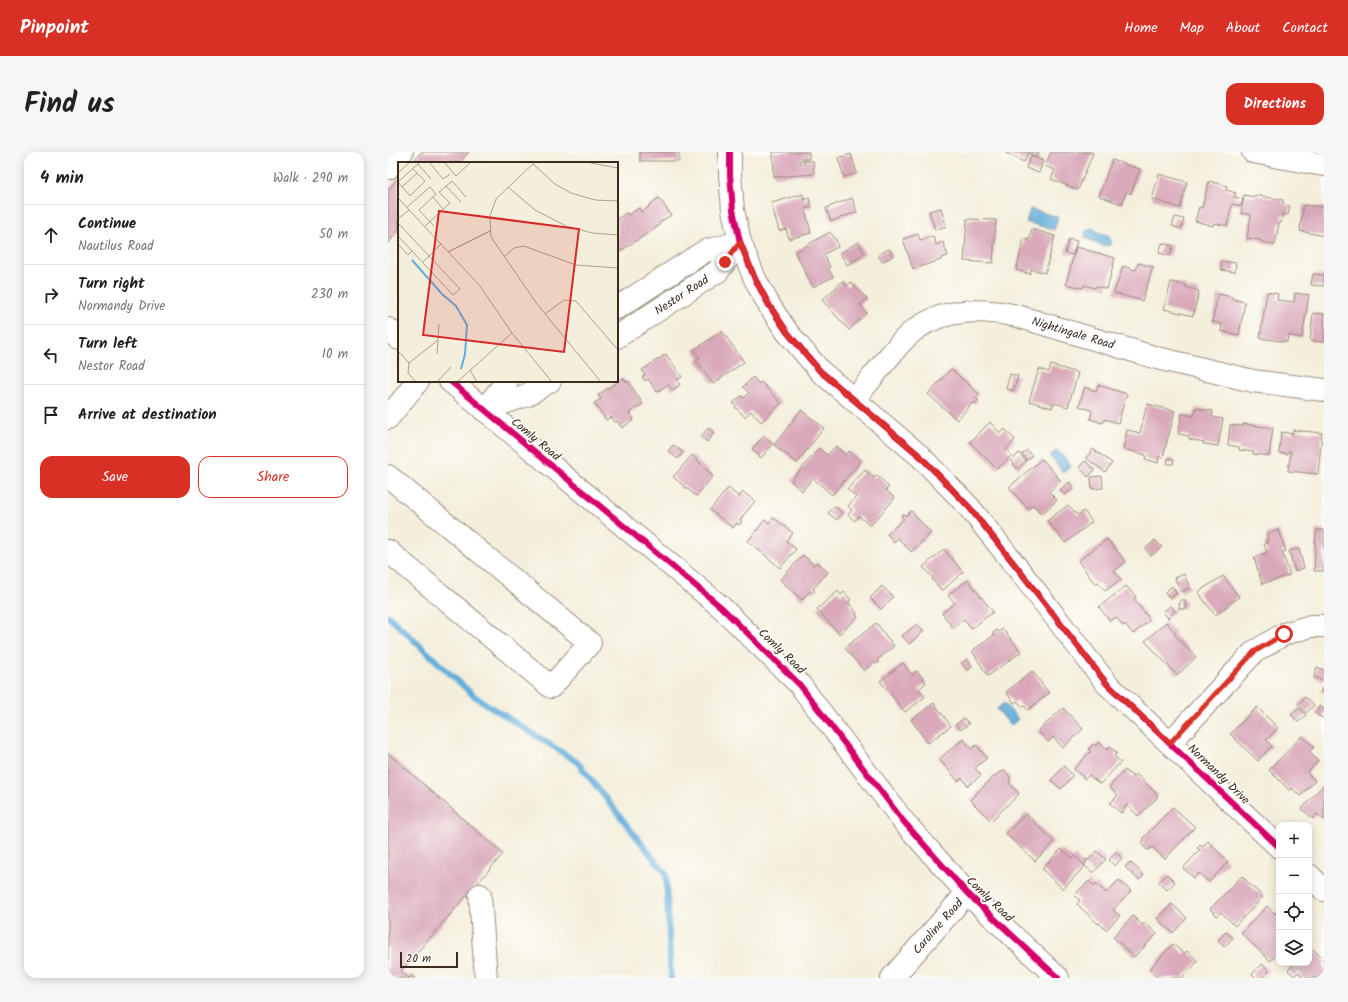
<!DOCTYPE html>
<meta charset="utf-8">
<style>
body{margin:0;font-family:Kalam,sans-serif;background:#f6f6f6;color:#222}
.controls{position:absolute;right:12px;bottom:12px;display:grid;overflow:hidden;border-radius:8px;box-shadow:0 2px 10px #0003}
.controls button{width:36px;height:36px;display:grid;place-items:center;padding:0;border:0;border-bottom:1px solid #e0e0e0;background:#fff;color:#222;font:20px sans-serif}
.scale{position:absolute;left:12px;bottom:10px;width:58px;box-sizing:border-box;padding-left:4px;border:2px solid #3b2a1e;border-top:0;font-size:11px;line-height:14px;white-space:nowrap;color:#3b2a1e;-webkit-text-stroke:3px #fdfcf7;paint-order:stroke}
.stop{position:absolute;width:12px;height:12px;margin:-9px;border:3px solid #d93025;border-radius:50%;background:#fff}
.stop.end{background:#d93025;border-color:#fff;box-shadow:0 1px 4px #0008}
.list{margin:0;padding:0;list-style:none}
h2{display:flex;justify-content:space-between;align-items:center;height:52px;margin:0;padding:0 16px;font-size:17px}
h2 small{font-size:13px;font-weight:400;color:#767676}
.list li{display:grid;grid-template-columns:26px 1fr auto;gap:12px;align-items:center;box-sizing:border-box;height:60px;padding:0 16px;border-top:1px solid #e0e0e0}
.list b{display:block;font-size:15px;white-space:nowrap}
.list p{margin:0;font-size:13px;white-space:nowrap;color:#767676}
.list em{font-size:13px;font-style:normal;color:#767676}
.actions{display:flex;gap:8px;padding:12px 16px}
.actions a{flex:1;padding:9px 0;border:1px solid #d93025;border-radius:12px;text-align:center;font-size:14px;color:#d93025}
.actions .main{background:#d93025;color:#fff}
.icon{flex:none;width:22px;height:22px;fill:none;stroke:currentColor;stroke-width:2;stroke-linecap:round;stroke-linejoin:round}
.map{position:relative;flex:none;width:936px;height:826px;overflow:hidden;border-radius:12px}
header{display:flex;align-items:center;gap:24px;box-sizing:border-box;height:56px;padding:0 20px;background:#d93025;color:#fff}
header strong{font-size:19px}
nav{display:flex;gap:22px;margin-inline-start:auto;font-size:14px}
.intro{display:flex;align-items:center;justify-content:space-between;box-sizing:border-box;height:96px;padding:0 24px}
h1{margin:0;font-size:28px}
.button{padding:10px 18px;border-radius:12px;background:#d93025;color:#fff;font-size:14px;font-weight:700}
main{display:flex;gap:24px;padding:0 24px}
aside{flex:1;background:#fff;border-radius:12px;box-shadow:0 2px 10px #0003}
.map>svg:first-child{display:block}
</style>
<header>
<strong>Pinpoint</strong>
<nav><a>Home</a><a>Map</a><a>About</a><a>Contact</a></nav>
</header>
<div class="intro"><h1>Find us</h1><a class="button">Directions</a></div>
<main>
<aside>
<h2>4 min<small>Walk · 290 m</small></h2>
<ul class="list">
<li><svg class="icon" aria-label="ahead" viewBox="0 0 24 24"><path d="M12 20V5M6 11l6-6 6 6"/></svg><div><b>Continue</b><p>Nautilus Road</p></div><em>50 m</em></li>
<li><svg class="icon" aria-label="right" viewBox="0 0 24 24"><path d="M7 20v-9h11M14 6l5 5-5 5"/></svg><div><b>Turn right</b><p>Normandy Drive</p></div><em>230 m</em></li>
<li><svg class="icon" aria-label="left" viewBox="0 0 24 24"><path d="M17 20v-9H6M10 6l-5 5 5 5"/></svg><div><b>Turn left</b><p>Nestor Road</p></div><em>10 m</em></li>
<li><svg class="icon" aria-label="arrive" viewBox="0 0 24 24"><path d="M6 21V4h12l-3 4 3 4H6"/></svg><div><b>Arrive at destination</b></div></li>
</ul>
<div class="actions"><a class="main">Save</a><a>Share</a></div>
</aside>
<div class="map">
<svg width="936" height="826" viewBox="0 0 936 826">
<rect width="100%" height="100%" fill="#fdfcf7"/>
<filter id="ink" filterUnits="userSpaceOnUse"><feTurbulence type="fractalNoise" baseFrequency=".025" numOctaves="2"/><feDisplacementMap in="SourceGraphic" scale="8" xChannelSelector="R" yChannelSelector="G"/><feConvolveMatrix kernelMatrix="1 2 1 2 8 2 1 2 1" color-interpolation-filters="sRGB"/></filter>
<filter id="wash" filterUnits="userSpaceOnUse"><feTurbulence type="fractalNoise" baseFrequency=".012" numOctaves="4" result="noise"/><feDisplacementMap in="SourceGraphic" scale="16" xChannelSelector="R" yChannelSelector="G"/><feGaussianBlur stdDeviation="0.9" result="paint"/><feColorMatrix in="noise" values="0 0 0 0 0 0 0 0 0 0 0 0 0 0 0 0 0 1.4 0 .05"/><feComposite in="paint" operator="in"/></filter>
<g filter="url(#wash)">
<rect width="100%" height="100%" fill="#f4efdc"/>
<!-- green -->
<polygon fill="#b5cd72" stroke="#787c48" points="316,109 320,115 229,175 229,167"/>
<!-- water -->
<g fill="#63aedc" stroke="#4f6c7d">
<polygon points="642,57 670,65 666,78 638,70"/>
<path d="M702,76l4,1 7,5 7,1c3,3 4,6 2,10l-7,1 -17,-8 -1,-6z"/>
<polygon points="669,298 683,313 675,320 662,304"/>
<polygon points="616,551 630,567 623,574 609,557"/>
</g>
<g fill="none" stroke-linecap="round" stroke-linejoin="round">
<!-- stream -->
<polyline stroke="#63aedc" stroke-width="6" points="0,464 86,544 189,610 278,722 283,826"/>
</g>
<g id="blocks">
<!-- building -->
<g fill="#d9a9ba">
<polygon points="33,0 81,0 71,11 24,11"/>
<rect x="252" y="0" width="39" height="9"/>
<polygon points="385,0 421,0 421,7 414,7 414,9 411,9 411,12 416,12 416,9 425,9 426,22 386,25"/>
<polygon points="618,0 651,0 649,5 640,1 636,10 618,1"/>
<polygon points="663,0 703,0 705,1 690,38 663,27 667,18 657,14"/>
<polygon points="463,2 469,21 456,25 450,6"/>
<polygon points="643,4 655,9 651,21 638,16"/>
<polygon points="724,8 752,17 743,42 738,40 734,52 711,44"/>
<polygon points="771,22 799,30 792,56 764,47"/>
<polygon points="11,25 11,78 0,91 0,38"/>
<polygon points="821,29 839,34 838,38 848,41 846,45 855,47 853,54 844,52 839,74 826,71 825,74 807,69 811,55 814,56"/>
<polygon points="415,42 416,48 421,46 424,55 417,57 423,81 401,87 398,77 391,79 383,51"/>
<polygon points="856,43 867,45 867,43 895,48 895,53 902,54 900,63 894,62 893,71 891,71 887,93 873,90 873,88 859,86 863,63 853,61"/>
<polygon points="271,46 283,63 271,71 272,73 231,100 229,96 229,67 238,61 240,63 251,56 253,60 261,55 260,54"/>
<polygon points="464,46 469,60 443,69 438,56"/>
<polygon points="915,53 936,55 936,84 912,79"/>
<polygon points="553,56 558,74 547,78 541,59"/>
<polygon points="787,65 796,67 793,77 784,74"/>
<polygon points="579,67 608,68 605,111 576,109"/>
<polygon points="644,77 667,84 657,121 643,117 642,122 628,118 636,87 641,88"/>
<polygon points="442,80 448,88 450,95 436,102 442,115 440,116 445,125 425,135 407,100"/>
<polygon points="530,82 532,88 545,84 548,93 555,90 560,104 553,106 553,108 525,117 515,87"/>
<polygon points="681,87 689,89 685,103 677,101"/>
<polygon points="470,90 477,102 459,113 452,101"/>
<polygon points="774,91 785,94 782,104 771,101"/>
<polygon points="688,95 727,106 719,137 708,134 707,136 696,133 695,136 678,132"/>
<polygon points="501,97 505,104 494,110 490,103"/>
<polygon points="834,109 848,111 847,120 833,118"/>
<polygon points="750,111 765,115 754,149 726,141 735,114 748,118"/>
<polygon points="925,122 936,123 936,134 923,133"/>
<polygon points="455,129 459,134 463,130 479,147 472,153 479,161 461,178 434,148"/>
<polygon points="783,130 798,133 797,135 811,139 805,164 776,157"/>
<polygon points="879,140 890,142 889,148 906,150 907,141 921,143 914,186 900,183 899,190 872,186"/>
<polygon points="830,142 844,145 844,147 857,150 851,183 833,179 834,172 824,170"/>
<polygon points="925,161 936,162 936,190 922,189"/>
<polygon points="334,179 356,210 325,232 308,208 312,206 306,198"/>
<polygon points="278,202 294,225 289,228 292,233 284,238 280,232 269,240 260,227 257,229 254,225 257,223 254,218"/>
<polygon points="663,213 690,221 680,255 666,251 664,256 641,249 651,217 661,220"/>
<polygon points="563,217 591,242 587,246 590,248 587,252 585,250 569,268 540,242"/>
<polygon points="622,222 630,224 625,239 618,237"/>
<polygon points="365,225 371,232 373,230 393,251 373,270 363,259 357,265 347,255 348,254 345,251 353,244 356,246 361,241 355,235"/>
<polygon points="235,226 238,230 240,229 255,252 241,261 246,268 234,276 229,269 227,270 223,265 218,268 206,251 213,247 210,243"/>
<polygon points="710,233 739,242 730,271 717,267 715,271 702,267 704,260 703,258 691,254 697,235 708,239"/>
<polygon points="759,252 787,259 775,305 771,304 770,311 757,307 758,303 735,297 739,278 752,281"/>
<polygon points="808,256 825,259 824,265 835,267 830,294 815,292 816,290 801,287 801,284 790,282 794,262 806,264"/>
<polygon points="413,258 436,276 409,311 386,293"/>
<polygon points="602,270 612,281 617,277 627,288 618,297 624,303 609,317 582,290"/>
<polygon points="855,272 885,276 881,304 865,302 866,300 851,298 851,295 840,293 842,273 855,274"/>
<polygon points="320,276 326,281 319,290 313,285"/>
<polygon points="905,278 934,281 930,322 900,319 903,299 901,299 900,302 891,301 893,280 905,282"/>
<polygon points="376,284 385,292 373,306 364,297"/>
<polygon points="285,293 295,300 290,307 280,299"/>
<polygon points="448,294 458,303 461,299 473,309 444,343 425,326 414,339 403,329 431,296 439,303"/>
<polygon points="705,297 724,311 717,320 698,306"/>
<polygon points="639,298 644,304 639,308 634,302"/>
<polygon points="631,301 638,309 630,317 623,309"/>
<polygon points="304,303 325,324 308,344 285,325"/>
<polygon points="780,306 786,307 785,312 779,312"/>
<polygon points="654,307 673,329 661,340 669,348 654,362 645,353 640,357 621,335"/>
<polygon points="697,309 707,318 700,325 691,315"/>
<polygon points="477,318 486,326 489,323 501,335 498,338 507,346 482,374 471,364 467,369 460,363 464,358 460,354 468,345 459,337"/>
<polygon points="714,324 715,336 704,337 703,325"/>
<polygon points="681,330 686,336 677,343 672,338"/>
<polygon points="340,336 351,345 355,340 367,349 352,368 354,370 351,373 349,371 345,376 322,358"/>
<polygon points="680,353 690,363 696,359 704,370 677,391 659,369"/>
<polygon points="446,354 454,360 449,368 440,361"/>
<polygon points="523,359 543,381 523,400 510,386 506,390 499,382 516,367 513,364 516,362 518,364"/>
<polygon points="386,366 405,381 398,389 408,397 392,416 360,389 377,368 381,371"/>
<polygon points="891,378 898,399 894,400 902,423 874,432 866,405 879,401 876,392 880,390 878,390 878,388 880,387 878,382"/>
<polygon points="928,378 936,378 936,419 926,419"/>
<polygon points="719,387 738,410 726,419 733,427 717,439 710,430 707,432 690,409"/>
<polygon points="767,388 774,395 763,404 757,397"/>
<polygon points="556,397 575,420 554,439 544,427 545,426 535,415"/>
<polygon points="911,397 916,416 907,419 901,399"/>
<polygon points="415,403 426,413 429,410 440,420 425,437 427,439 425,441 422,439 414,448 392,428"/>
<polygon points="796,422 802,436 793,440 787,426"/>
<polygon points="835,424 851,445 827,463 810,440"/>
<polygon points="580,428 605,460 583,477 576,467 565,476 554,461 567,451 560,443"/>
<polygon points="494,434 505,445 493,457 482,446"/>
<polygon points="738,434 748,445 746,447 762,468 745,482 737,472 735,474 728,465 722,469 711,455"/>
<polygon points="784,434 789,441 782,447 777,440"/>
<polygon points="450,439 453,443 456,440 463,448 460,450 469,461 468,463 470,465 451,482 429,457"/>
<polygon points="792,448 798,448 797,457 791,457"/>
<polygon points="782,454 787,459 780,466 775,460"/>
<polygon points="778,470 788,481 786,482 808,505 789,523 757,489"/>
<polygon points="488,471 506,494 489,508 491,510 488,512 486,510 476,519 457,496"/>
<polygon points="529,472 536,479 521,492 514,484"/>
<polygon points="615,477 633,500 600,524 584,499 606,483 605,481 609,478 610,480"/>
<polygon points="579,507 584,515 579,519 573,511"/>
<polygon points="515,511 524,523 529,519 538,531 531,537 537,545 517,560 492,529"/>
<polygon points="929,515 936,518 936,529 926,525"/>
<polygon points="644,519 661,541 640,558 636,554 635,555 629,549 626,551 618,540"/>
<polygon points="936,532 936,541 933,540"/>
<polygon points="917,545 926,553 918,561 910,552"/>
<polygon points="546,551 563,574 540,591 523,568"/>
<polygon points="932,554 936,557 936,564 934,566 927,561"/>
<polygon points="869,555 890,576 878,588 884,594 870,609 842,582"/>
<polygon points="675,556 695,577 675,596 665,585 660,590 650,579"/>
<polygon points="911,556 918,563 910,570 903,563"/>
<polygon points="576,566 581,572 572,578 568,572"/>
<polygon points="914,584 926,595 921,600 930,609 919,621 927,629 912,644 904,636 902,639 881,618"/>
<polygon points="575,587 584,597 588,593 599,606 587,616 593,623 580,634 574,626 570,629 551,607"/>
<polygon points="711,590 719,598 722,595 729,601 726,604 733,610 712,632 701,623 697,627 686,617 703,599 701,597 705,592 707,594"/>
<polygon points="0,601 115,702 13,819 21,826 23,823 27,826 0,826"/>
<polygon points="676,614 685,624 673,637 663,628"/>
<polygon points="737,618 745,625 748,622 770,643 768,645 769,646 750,664 739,653 733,661 722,651 730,643 721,635"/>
<polygon points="617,619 622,625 622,630 621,631 631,642 603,669 582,648 605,625 606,625 612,620"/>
<polygon points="936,632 936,668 929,662 925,667 914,657"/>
<polygon points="785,655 807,675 777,707 764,695 762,697 759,698 754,693 754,690 757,688 755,686"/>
<polygon points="638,661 666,690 647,709 618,682"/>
<polygon points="820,689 840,710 821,730 811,721 806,726 795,716 812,698 809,696 812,693 814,695"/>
<polygon points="673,697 685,706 687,704 697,714 675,737 654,717"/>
<polygon points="709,699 718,707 705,721 696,713 698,711 697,709 699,707 701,708"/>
<polygon points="728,700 734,706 727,714 721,708"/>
<polygon points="742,710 756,723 751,728 737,715"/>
<polygon points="779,722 787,730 779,738 771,730"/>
<polygon points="854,724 875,745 847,774 833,760 829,764 822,757"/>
<polygon points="731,728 743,739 725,758 732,764 718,778 711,771 710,772 689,752 692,748 686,743 701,729 706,734 708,731 718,741"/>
<polygon points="784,752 799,766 785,781 769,767"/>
<polygon points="879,754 887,762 888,760 891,763 891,800 882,809 853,781"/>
<polygon points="745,764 754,773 757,771 769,782 746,805 725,785"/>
<polygon points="838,780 845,786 836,795 830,788"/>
<polygon points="785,792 796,802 799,799 810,809 794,826 770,826 761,818"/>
<polygon points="923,795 936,808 936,823 933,826 915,826 911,820 906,824 900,818 907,811 921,811 921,797"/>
<polygon points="874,812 881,819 874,826 868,826 864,822"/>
</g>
</g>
</g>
<g filter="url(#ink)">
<use href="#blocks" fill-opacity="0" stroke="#988c7d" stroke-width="1"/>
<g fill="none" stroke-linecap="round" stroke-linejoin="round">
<defs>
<g id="minor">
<polyline points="342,0 342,23 345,58 352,90 367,127 381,153 399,180 432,219 532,304 581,355 631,418 719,532 891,695"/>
<polyline points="865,0 936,13"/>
<polyline points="0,16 14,0"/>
<polyline points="229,156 317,99 352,90"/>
<polyline points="0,177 11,187"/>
<path id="s1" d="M229,185l101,-66 22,-29"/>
<polyline points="62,229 333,455 412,533 516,670 579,741 670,826"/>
<path id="s2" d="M466,248c11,-14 22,-27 33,-41 8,-9 15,-19 25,-27 30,-24 69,-24 105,-16l140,42 96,23 71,9"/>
<polyline points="96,258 139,243 162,229"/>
<polyline points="96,258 119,229"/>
<polyline points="0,266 30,229"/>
<polyline points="0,324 202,491 163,535 0,399"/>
<polyline points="782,591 866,500 896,482 923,474 936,474"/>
<polyline points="921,723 936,738"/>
<polyline points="92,743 98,826"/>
<path id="s3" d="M504,826l75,-85"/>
</g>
</defs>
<!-- minor casing -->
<use href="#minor" stroke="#988c7d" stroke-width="24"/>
<!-- minor -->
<use href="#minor" stroke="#fff" stroke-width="22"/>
<defs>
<g id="cycleway">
<polyline points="342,0 342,23 345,58 352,90 367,127 381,153 399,180 432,219 532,304 581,355 631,418 719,532 891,695"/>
<polyline points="62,229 333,455 412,533 516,670 579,741 670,826"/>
</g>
</defs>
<!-- cycleway casing -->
<use href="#cycleway" stroke="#fdfcf7" stroke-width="8"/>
<!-- cycleway -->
<use href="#cycleway" stroke="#d6006c" stroke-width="6"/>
</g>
</g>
<g fill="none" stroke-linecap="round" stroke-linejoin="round" filter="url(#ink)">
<!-- route -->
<polyline stroke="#d93025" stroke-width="5" points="337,110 352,90 367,127 381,153 399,180 432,219 532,304 581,355 631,418 719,532 782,591 866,500 896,482"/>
</g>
<g text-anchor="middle" stroke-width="4" stroke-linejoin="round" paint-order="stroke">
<!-- street labels -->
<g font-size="12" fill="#3b2a1e" stroke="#fdfcf7">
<text dy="4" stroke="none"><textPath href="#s1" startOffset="77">Nestor Road</textPath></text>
<text dy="4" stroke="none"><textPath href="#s2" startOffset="258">Nightingale Road</textPath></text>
<text transform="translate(148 287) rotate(40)" y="4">Comly Road</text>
<text transform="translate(394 499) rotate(44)" y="4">Comly Road</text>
<text transform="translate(831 622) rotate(44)" y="4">Normandy Drive</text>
<text transform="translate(602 747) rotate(44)" y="4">Comly Road</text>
<text dy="4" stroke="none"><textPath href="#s3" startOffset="69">Caroline Road</textPath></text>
</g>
</g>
<!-- overview -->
<g transform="translate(10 10)">
<rect width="220" height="220" fill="#f4efdc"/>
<path fill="none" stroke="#63aedc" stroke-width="2" d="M14,98l30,34 14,12 11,19 -2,29 -4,15"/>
<path fill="none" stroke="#aaa090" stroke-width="1" d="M31,0l14,17 7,-5M46,0l12,14 14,-13M137,0l-39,37 -6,17 1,21 46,67 64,78M188,0l32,6M20,2l13,15M135,2l22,20 16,9 24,7 23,1M0,11l12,-11M0,20l12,14 15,-15 -12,-12M0,20l22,-20M48,24l15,16M4,25l15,-14M110,25l27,23 31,16 26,7 26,2M35,35l10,12M0,36l82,88 32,47 40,49M9,45l23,-20 6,7 -17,16 15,16M0,57l11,-9M0,61l62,66 -7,6 -41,-44 -4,4 -10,-11M27,64l25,-23 -11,-11 13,-11 14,16M0,74l14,15M50,90l42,-21M50,90l42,-21M106,95l10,-9 10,-2 52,19 42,3M25,100l18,-18M147,152l19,-14 12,1 42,49M0,189l11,12 -1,10 8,9M39,192l1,-14M11,201l29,-23 1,-16M72,208l7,12M39,220l14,-15M59,220l55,-49"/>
<path fill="#d62828" fill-opacity="0.15" stroke="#d62828" stroke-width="2" d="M41,49l140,18 -15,123 -141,-17z"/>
<rect width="220" height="220" fill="none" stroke="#3b2a1e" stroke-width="2"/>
</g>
</svg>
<div class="controls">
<button>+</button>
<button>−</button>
<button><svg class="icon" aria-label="locate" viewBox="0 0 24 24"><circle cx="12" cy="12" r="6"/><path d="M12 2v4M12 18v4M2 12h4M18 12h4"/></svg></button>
<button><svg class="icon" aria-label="layers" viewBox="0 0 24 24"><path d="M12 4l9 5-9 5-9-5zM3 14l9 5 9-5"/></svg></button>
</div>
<div class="scale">20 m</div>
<div class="stop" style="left:896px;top:482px"></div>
<div class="stop end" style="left:337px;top:110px"></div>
</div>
</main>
